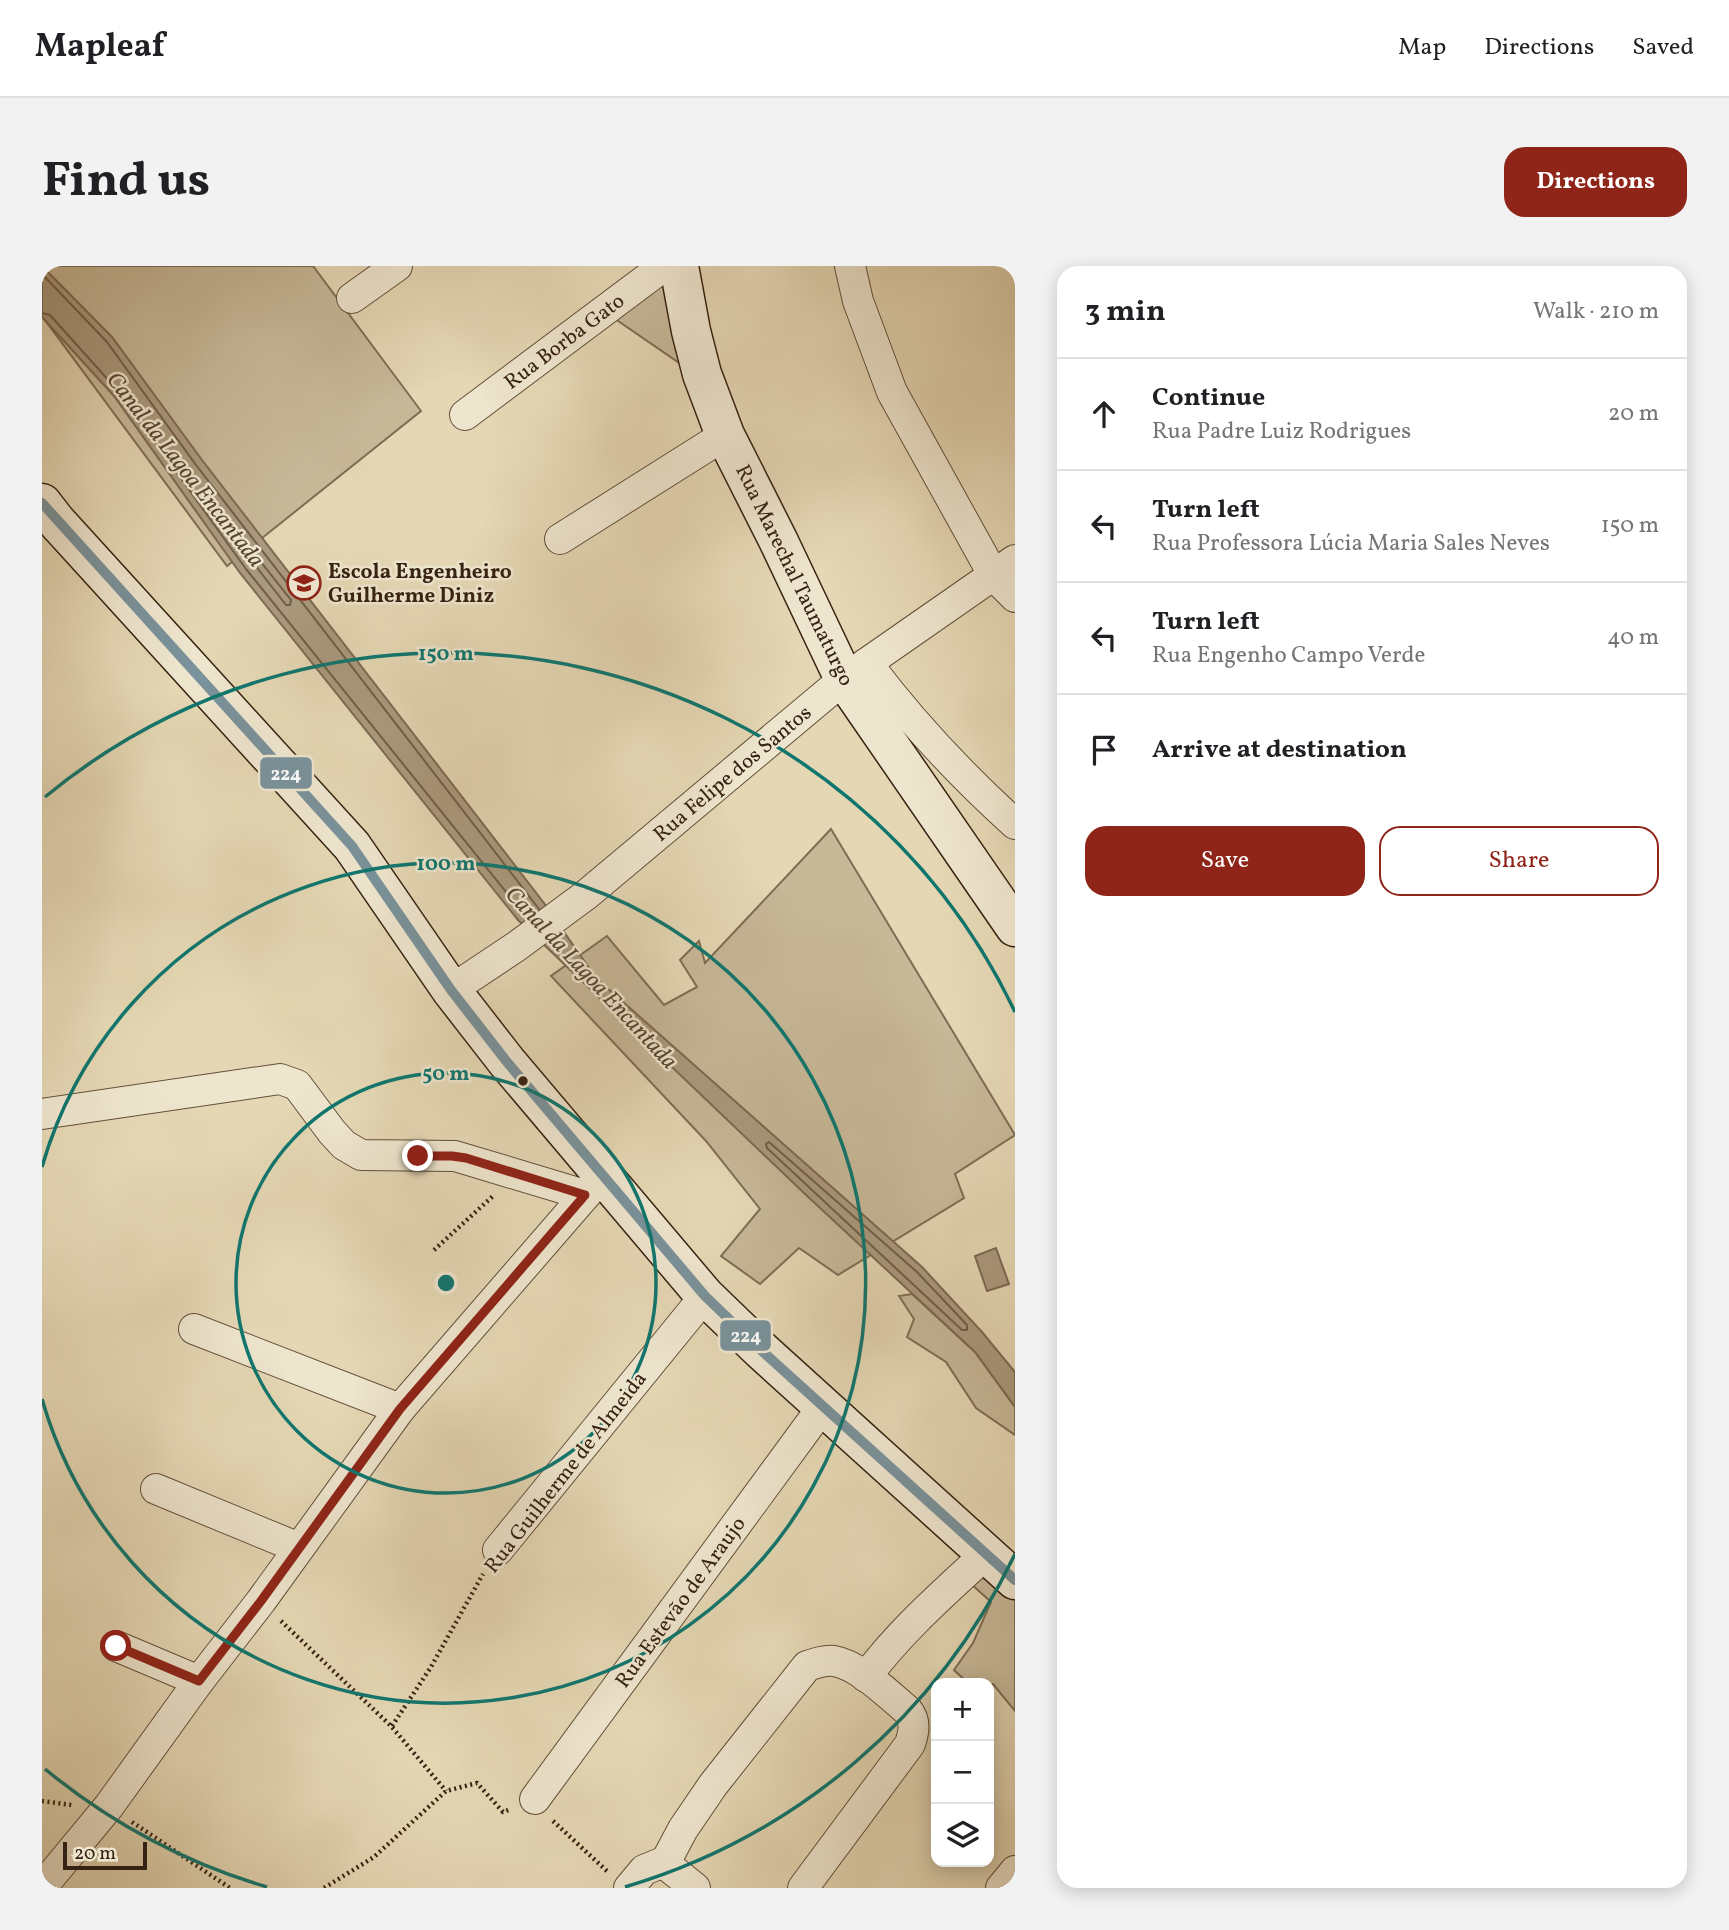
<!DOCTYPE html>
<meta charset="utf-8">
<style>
body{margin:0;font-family:Vollkorn,serif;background:#f2f2f2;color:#202124}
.controls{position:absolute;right:21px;bottom:21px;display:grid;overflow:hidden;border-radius:14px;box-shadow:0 4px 18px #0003}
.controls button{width:63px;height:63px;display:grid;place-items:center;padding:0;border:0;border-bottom:2px solid #e0e0e0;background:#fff;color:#202124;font:35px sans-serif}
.scale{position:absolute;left:21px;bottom:18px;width:84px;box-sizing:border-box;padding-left:7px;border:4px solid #362212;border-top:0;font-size:19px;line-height:24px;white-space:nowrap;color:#362212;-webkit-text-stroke:5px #eee5ce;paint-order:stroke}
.stop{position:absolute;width:21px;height:21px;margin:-16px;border:5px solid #8f2418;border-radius:50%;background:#fff}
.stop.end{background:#8f2418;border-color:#fff;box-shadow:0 2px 7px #0008}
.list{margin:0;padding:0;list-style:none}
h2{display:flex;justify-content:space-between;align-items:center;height:91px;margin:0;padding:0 28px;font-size:30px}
h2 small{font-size:23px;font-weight:400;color:#757577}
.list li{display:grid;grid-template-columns:46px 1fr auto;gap:21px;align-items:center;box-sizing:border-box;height:112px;padding:0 28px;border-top:2px solid #e0e0e0}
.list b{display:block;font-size:26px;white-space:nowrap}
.list p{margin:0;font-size:23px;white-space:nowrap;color:#757577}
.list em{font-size:23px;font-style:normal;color:#757577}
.actions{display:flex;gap:14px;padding:21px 28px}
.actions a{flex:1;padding:16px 0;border:2px solid #8f2418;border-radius:21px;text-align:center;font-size:24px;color:#8f2418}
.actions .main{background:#8f2418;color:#fff}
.icon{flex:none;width:38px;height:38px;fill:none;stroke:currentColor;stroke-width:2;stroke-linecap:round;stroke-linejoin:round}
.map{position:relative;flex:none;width:973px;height:1622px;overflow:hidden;border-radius:21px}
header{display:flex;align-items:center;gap:42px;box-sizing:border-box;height:98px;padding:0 35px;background:#fff;border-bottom:2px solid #e0e0e0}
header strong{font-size:33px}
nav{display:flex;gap:38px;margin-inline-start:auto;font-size:24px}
.intro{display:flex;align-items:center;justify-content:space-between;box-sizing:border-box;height:168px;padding:0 42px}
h1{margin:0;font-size:49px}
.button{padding:18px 32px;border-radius:21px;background:#8f2418;color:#fff;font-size:24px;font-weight:700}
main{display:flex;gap:42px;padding:0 42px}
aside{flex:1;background:#fff;border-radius:21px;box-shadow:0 4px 18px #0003}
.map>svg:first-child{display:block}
</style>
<header>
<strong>Mapleaf</strong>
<nav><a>Map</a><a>Directions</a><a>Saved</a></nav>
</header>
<div class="intro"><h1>Find us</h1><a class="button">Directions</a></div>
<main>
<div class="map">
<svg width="973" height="1622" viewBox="0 0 973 1622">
<rect width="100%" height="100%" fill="#e5d7b4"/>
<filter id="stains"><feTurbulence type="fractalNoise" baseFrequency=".00286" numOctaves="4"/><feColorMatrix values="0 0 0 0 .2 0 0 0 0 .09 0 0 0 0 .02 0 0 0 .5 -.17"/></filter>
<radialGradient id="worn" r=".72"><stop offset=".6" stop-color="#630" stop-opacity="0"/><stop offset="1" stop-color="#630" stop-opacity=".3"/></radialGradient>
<!-- green -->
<g fill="#c7b898" stroke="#7e6d55" stroke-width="2">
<polygon points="0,0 271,0 379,145 185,300 0,50"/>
<polygon points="628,3 646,103 566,48"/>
<polygon points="789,563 973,869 913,908 922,932 796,1009 757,982 718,1018 679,990 718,943 664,875 509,710 565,670 622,739 655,721 638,694 657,675 663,697"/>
<polygon points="870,1028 933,1086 973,1141 973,1169 934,1142 904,1096 865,1071 872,1053 857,1030"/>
<polygon points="946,1298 973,1323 973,1445 951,1418 947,1420 947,1417 926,1417 912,1404 931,1377 949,1336 927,1316"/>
</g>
<!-- water -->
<g fill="#aa997d" stroke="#7c6952" stroke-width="2">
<polygon points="0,0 70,71 160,194 502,637 554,712 880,1001 940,1066 973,1106 973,1141 933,1086 763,928 476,654 198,307 72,130 0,51"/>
<polygon points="954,982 967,1018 945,1025 933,990"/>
</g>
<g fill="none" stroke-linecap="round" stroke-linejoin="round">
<!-- shore -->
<g stroke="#705e48" stroke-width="2">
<polyline points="0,8 65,76 154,199 497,643"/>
<polyline points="0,47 8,49 77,126 204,303 485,652"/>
<polygon points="199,271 249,334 248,339 244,339 195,276 196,272"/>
<polygon points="727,876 875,1006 925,1059 925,1064 920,1064 725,882 724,878"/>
</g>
<defs>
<g id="street">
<polyline points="808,0 816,35 850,126 952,310 973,331"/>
<polyline points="310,32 355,0"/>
<polyline points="423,149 622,0"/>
<polyline points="518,273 683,169"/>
<path d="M825,397c44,59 94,112 148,161"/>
<polyline points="409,724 475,680 544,629 802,413 973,294"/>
<polyline points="0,848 238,813 255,819 290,866 302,879 319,889 413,890 543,929"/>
<polyline points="152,1063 358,1143"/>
<polyline points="114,1223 257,1282"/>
<polyline points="456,1284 663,1030"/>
<polyline points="74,1380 157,1415"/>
<path d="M824,1411c35,-47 78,-84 121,-124"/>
<polyline points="493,1533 782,1139"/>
<polyline points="0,1621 67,1540 157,1415 219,1335 358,1143 560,910"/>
<polyline points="587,1622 602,1604 624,1595"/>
<path d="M653,1622l-26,-21 -3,-6 17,-32 30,-44 94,-119c9,-3 18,-6 27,-5 25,4 55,34 74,50 8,10 6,21 2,33l-107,144"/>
<polyline points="959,1622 973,1605"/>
</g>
<g id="secondary">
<polyline points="637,0 649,65 660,108 683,169 736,274 802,413 973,661"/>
<polyline points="0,237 14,255 310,580 409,724 465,796 663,1030 720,1085 973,1314"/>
</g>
</defs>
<!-- street casing -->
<use href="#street" stroke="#624f3a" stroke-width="32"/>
<!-- secondary casing -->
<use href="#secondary" stroke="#362212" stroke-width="41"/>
<!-- path -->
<g stroke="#362212" stroke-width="4.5" stroke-dasharray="2 3.5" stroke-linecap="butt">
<polyline points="392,984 451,930"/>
<polyline points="239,1355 349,1460 404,1525"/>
<polyline points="350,1460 389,1401 441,1308"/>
<polyline points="0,1535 30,1539"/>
<polyline points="511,1555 566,1606"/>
<polyline points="90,1556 188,1622"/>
<polyline points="282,1622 332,1591 404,1525 435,1517 461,1546 469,1543"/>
</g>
<!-- street -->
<use href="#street" stroke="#eee5ce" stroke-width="30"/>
<!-- secondary -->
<use href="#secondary" stroke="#eee5ce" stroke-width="38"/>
<defs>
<polyline id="bus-1" points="0,237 310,580 409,724 465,796 663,1030 720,1085 973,1314"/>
</defs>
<!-- bus-1 casing -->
<use href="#bus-1" stroke="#eee5ce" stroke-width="16"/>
<!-- bus-1 -->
<use href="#bus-1" stroke="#7a929b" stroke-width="10"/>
</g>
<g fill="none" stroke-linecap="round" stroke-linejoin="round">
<!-- route -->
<polyline stroke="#8f2418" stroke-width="9" points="74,1380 157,1415 219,1335 358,1143 543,929 424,892 410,890 376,890"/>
</g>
<!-- distance rings -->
<g fill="none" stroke="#0f766e" stroke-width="3.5">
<circle cx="404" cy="1017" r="210"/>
<path d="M0 901A420 420 0 1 1 0 1133"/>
<path d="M973 1288A630 630 0 0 1 583 1621M225 1621A630 630 0 0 1 3 1503M3 531A630 630 0 0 1 973 746"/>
</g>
<!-- icons -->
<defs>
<symbol id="school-ring" viewBox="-11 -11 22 22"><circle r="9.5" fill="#eee5ce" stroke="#8f2418" stroke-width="1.5"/><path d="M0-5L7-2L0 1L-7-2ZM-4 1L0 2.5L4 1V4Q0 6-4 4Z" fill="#8f2418"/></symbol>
</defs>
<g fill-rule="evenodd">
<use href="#school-ring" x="243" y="298" width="38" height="38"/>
</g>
<!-- markers -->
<circle fill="#362212" stroke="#eee5ce" stroke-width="2.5" cx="481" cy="815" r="6"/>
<g text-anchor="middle" stroke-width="5" stroke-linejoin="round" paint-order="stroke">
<!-- street labels -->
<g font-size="21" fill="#362212" stroke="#eee5ce">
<text transform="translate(522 75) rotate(-37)" y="7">Rua Borba Gato</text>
<text transform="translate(753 309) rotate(64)" y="7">Rua Marechal Taumaturgo</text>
<text transform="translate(690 507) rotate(-40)" y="7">Rua Felipe dos Santos</text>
<text transform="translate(523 1206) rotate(-52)" y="7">Rua Guilherme de Almeida</text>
<text transform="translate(638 1336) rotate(-54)" y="7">Rua Estevão de Araujo</text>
</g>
<!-- poi labels -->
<g font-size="21" font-weight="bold" fill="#362212" stroke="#eee5ce" text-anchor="start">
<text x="286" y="312">Escola Engenheiro<tspan x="286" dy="24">Guilherme Diniz</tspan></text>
</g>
<!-- water labels -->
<g font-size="23" font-style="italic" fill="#594632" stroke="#eee5ce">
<text transform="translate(144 203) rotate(52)" y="8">Canal da Lagoa Encantada</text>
<text transform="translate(550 711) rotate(47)" y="8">Canal da Lagoa Encantada</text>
</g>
</g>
<circle cx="404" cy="1017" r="10" fill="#0f766e" stroke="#eee5ce" stroke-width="3.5"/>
<g font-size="21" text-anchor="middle" font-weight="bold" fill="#0f766e" stroke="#eee5ce" stroke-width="5" stroke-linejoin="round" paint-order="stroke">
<text x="404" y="394">150 m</text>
<text x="404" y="604">100 m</text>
<text x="404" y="814">50 m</text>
</g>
<g stroke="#eee5ce" stroke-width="2.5">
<rect x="217" y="490" width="54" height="34" rx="7" fill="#7a929b"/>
<rect x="677" y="1053" width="53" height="33" rx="7" fill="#7a929b"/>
</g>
<g font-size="19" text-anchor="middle" font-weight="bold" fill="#fff">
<text x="244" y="514">224</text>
<text x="704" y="1076">224</text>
</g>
<rect width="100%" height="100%" filter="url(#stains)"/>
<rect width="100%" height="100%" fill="url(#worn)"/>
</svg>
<div class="controls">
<button>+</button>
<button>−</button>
<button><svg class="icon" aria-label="layers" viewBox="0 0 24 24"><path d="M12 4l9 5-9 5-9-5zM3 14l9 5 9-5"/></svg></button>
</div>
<div class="scale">20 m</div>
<div class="stop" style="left:74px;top:1380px"></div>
<div class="stop end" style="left:376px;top:890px"></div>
</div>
<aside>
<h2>3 min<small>Walk · 210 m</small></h2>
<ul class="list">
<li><svg class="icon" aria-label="ahead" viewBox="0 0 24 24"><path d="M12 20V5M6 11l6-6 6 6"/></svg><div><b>Continue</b><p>Rua Padre Luiz Rodrigues</p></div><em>20 m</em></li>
<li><svg class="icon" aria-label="left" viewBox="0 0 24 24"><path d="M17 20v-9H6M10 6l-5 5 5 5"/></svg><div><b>Turn left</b><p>Rua Professora Lúcia Maria Sales Neves</p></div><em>150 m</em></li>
<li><svg class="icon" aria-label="left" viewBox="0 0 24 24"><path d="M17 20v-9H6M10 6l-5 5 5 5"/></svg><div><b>Turn left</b><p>Rua Engenho Campo Verde</p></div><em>40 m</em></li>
<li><svg class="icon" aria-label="arrive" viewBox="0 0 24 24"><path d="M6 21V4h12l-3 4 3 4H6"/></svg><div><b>Arrive at destination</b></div></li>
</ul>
<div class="actions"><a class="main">Save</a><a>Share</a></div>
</aside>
</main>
